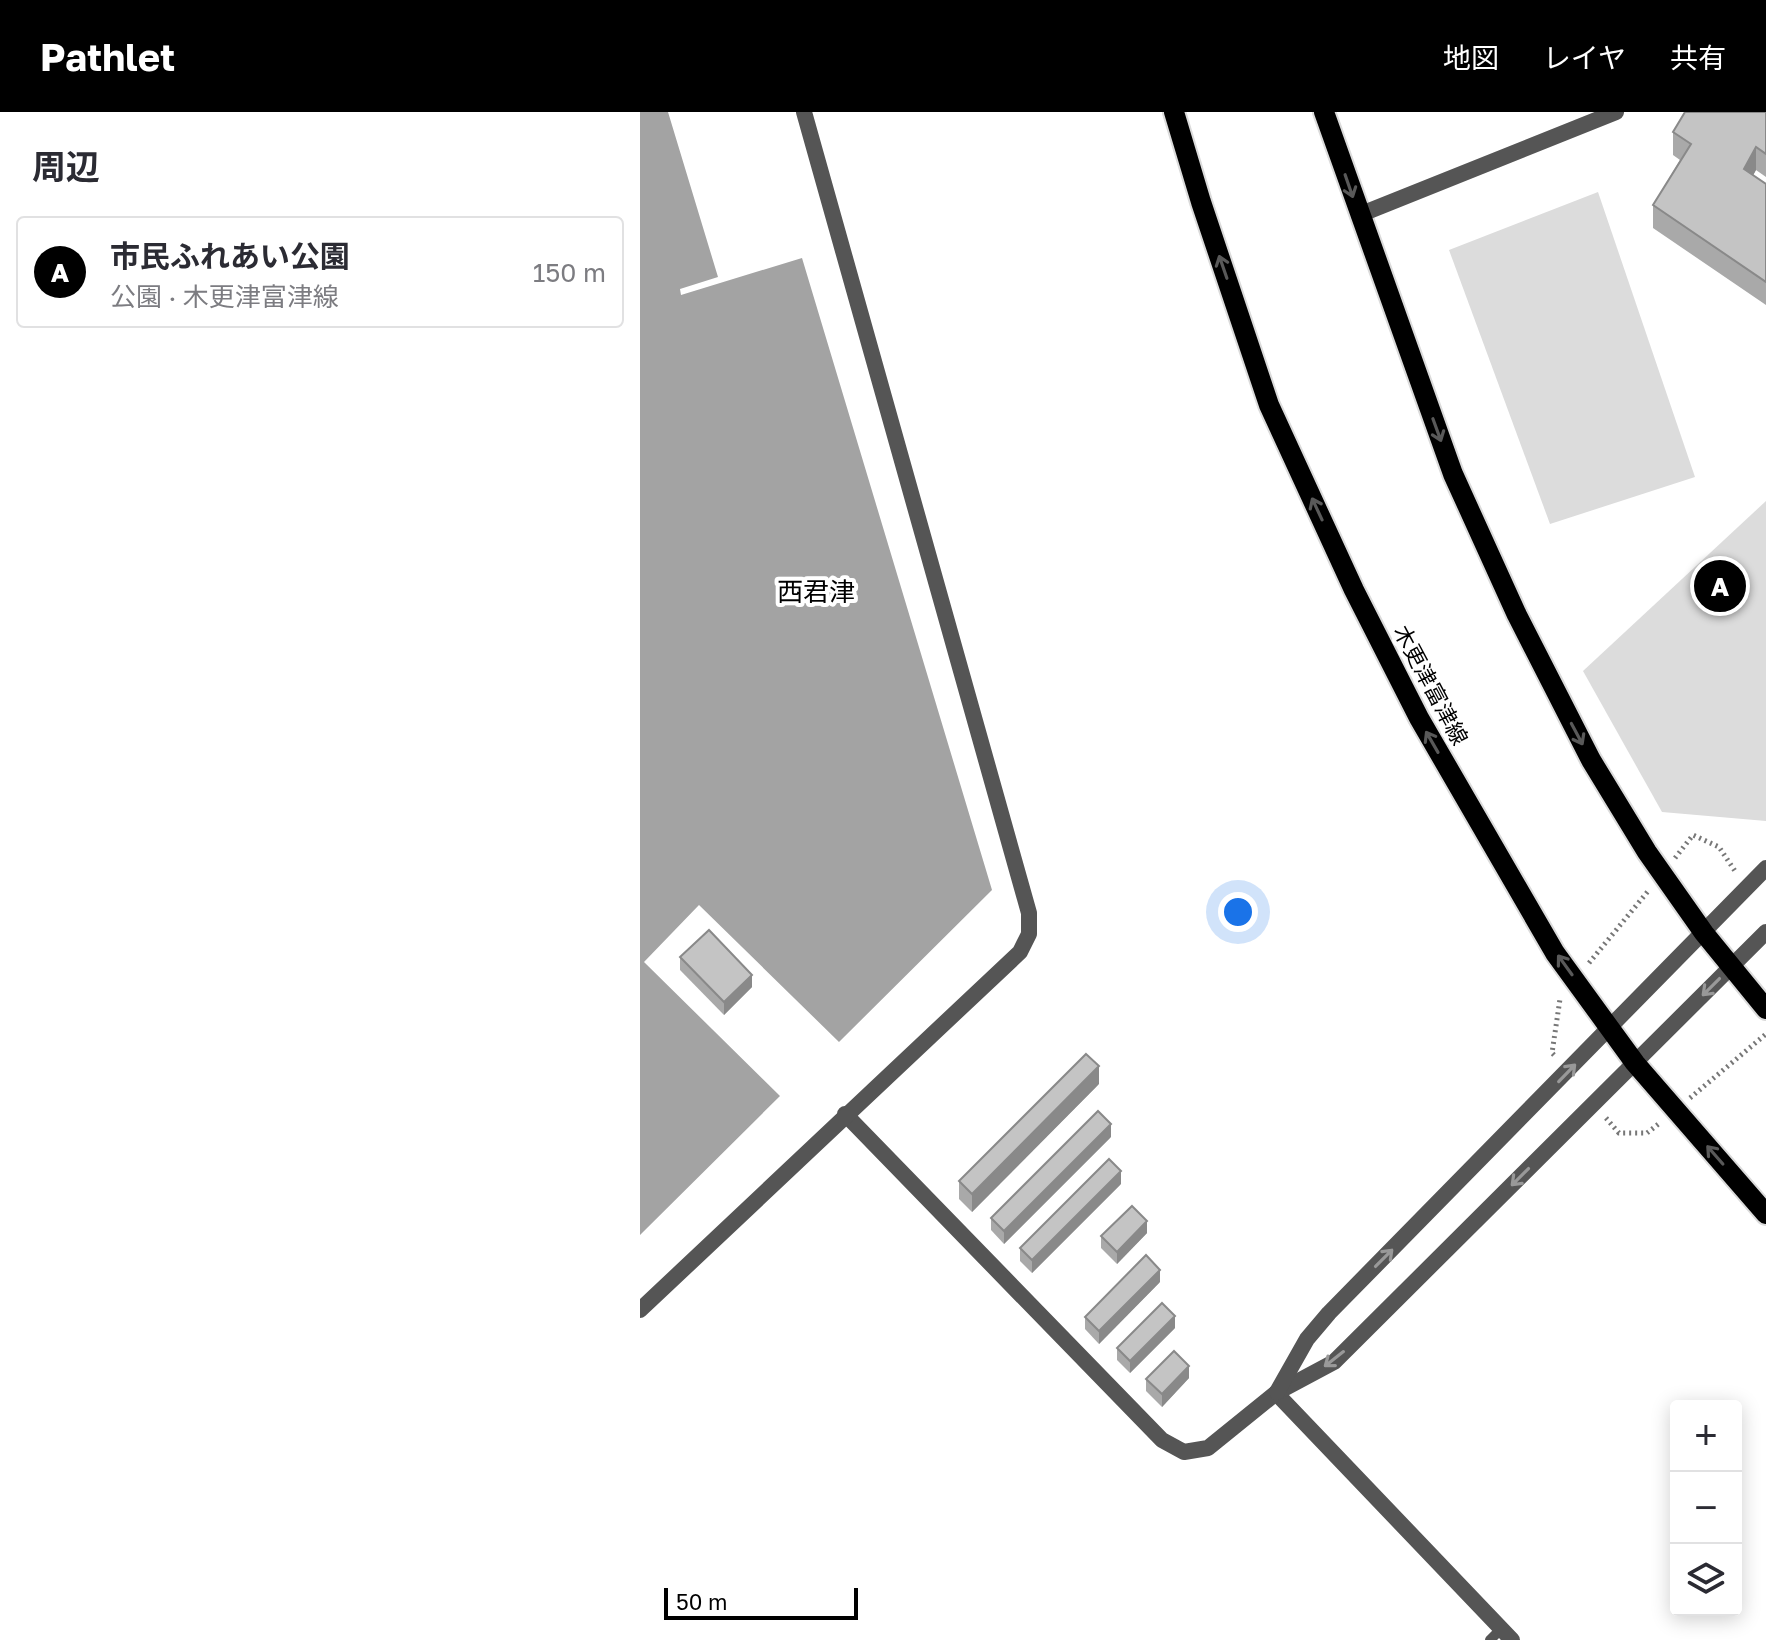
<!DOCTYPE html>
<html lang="ja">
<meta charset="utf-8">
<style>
body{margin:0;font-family:"Golos Text","Noto Sans JP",sans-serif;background:#f2f2f3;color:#2b2b33}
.controls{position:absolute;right:24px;bottom:24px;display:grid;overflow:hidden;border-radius:8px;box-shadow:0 4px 20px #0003}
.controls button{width:72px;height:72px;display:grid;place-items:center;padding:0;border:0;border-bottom:2px solid #e1e1e2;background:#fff;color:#2b2b33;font:40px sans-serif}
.scale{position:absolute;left:24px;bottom:20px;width:194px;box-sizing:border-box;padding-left:8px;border:4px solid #000;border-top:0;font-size:22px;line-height:28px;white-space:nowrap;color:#000;-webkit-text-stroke:6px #fff;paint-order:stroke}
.you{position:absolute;left:598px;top:800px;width:28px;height:28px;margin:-20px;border:6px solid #fff;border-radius:50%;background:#1a73e8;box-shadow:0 0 0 12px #1a73e833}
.badge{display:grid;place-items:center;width:52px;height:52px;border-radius:50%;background:#000;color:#fff;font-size:26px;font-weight:700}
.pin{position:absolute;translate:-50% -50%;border:4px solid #fff;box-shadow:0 2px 8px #0006}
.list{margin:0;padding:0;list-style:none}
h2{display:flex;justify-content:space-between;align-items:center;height:104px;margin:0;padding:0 32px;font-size:34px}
h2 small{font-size:26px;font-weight:400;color:#7c7c81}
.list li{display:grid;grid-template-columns:52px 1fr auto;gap:24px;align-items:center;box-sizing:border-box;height:112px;margin:0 16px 16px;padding:0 16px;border:2px solid #e1e1e2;border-radius:8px}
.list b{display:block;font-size:30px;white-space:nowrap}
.list p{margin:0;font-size:26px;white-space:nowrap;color:#7c7c81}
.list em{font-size:26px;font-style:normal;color:#7c7c81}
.icon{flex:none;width:44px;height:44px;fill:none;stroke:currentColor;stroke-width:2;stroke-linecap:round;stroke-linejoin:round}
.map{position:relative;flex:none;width:1126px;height:1528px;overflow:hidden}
header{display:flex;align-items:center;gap:48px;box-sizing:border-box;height:112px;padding:0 40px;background:#000;color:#fff}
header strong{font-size:38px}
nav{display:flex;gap:44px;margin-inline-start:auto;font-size:28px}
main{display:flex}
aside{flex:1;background:#fff}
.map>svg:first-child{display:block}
</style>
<header>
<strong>Pathlet</strong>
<nav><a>地図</a><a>レイヤ</a><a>共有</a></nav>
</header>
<main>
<aside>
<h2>周辺<small></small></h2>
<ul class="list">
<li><span class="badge">A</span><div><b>市民ふれあい公園</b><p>公園 · 木更津富津線</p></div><em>150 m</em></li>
</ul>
</aside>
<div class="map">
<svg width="1126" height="1528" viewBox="0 0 1126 1528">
<rect width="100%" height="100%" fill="#fff"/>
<!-- green -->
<g fill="#dcdcdc">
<polygon points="958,80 1055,365 910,412 809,138"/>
<polygon points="1126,389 1126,709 1022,700 943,559"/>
</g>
<!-- water -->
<polygon fill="#a3a3a3" points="0,0 28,0 78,165 40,177 41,183 162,146 352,778 199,930 59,793 4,850 140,984 0,1123"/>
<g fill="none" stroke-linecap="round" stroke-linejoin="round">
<defs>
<g id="primary">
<polyline points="534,0 561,90 629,293 714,478 779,606 915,841 995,951 1126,1102"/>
<polyline points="684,0 813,362 877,503 951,648 1007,740 1064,821 1126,897"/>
</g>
</defs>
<!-- primary casing -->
<use href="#primary" stroke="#dbdbdb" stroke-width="24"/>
<!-- path -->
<g stroke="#777" stroke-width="5" stroke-dasharray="2 4" stroke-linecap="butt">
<polyline points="1035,746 1053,723 1079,735 1095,759"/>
<polyline points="949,851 1009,778"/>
<polyline points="914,943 912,941 920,887"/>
<polyline points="1050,986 1126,922"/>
<polyline points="966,1006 979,1021 1007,1021 1021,1010"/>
</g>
<!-- service -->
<polyline stroke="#555" stroke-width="10" points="850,1528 861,1517"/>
<!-- minor -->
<g stroke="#555" stroke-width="16">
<polyline points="719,103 976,0"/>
<polyline points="636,1281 872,1528"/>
</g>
<!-- tertiary -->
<g stroke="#555" stroke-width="16">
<polyline points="205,1002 522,1328 544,1340 568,1336 636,1281 694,1250 1126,820"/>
<polyline points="0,1198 380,840 389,822 389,801 164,0"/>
<polyline points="637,1280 667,1227 689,1201 1126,756"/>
</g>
<!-- primary -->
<use href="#primary" stroke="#000" stroke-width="20"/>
</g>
<!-- wall -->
<g fill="#a9a9a9">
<polygon points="1126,0 1126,65 1116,58 1113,63 1126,72 1126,193 1013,116 1013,93 1040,48 1033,43 1033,20"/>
<polygon points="40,845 112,875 84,903 40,858"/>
<polygon points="459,972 332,1100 319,1087 319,1069"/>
<polygon points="471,1025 364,1132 351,1118 351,1106"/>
<polygon points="481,1072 392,1161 380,1149 380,1136"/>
<polygon points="507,1121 477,1152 461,1136 461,1124"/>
<polygon points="520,1170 459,1232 445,1217 445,1205"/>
<polygon points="535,1216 490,1261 477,1248 477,1236"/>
<polygon points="549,1266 522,1295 506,1279 506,1267"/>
</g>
<!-- shaded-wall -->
<g fill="#898989">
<polygon points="1116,35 1116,58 1104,80 1104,57"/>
<polygon points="112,863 112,875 84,903 84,890"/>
<polygon points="459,954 459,972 332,1100 332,1082"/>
<polygon points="471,1012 471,1025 364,1132 364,1119"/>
<polygon points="481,1059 481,1072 392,1161 392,1148"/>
<polygon points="507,1109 507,1121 477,1152 477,1140"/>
<polygon points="520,1158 520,1170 459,1232 459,1219"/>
<polygon points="535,1204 535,1216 490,1261 490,1249"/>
<polygon points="549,1254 549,1266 522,1295 522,1282"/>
</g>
<!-- building -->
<g fill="#c4c4c4" stroke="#898989" stroke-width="2">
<polygon points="1045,0 1126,0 1126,42 1116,35 1104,57 1126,72 1126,170 1013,93 1051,32 1033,20"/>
<polygon points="69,818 112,863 84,890 40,845"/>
<polygon points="446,942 459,954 332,1082 319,1069"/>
<polygon points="458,999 471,1012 364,1119 351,1106"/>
<polygon points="469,1047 481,1059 392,1148 380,1136"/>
<polygon points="492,1094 507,1109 477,1140 461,1124"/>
<polygon points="506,1143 520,1158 459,1219 445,1205"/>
<polygon points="522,1191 535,1204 490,1249 477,1236"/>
<polygon points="534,1239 549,1254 522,1282 506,1267"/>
</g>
<!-- one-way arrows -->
<defs><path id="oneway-shaft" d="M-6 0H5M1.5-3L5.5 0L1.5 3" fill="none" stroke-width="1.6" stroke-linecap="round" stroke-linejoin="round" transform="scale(2)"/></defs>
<g stroke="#595959">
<use href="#oneway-shaft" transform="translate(709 74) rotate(71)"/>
<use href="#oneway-shaft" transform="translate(583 155) rotate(-109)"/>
<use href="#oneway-shaft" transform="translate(797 318) rotate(70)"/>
<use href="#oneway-shaft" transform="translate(677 397) rotate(-115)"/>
<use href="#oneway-shaft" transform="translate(937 622) rotate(62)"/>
<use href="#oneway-shaft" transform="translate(792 630) rotate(-120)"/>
<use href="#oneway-shaft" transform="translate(925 853) rotate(-126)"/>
<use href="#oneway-shaft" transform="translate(1075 1043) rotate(-131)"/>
</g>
<g stroke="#999">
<use href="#oneway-shaft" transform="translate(1071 875) rotate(135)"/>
<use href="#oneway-shaft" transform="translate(927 961) rotate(-46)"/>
<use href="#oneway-shaft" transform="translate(880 1065) rotate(135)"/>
<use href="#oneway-shaft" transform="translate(744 1146) rotate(-45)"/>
<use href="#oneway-shaft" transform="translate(694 1247) rotate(142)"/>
</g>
<g text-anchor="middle" stroke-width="8" stroke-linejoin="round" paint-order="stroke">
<!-- street labels -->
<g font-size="22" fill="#000" stroke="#fff">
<text transform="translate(791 573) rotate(62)" y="8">木更津富津線</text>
</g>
<!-- quarter labels -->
<g font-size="26" fill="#000" stroke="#fff">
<text x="176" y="489">西君津</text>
</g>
</g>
</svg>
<div class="controls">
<button>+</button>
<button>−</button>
<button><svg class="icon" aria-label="layers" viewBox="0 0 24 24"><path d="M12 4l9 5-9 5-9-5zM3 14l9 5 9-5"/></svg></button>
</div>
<div class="scale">50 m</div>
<div class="you"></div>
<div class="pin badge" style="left:1080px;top:474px">A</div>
</div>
</main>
